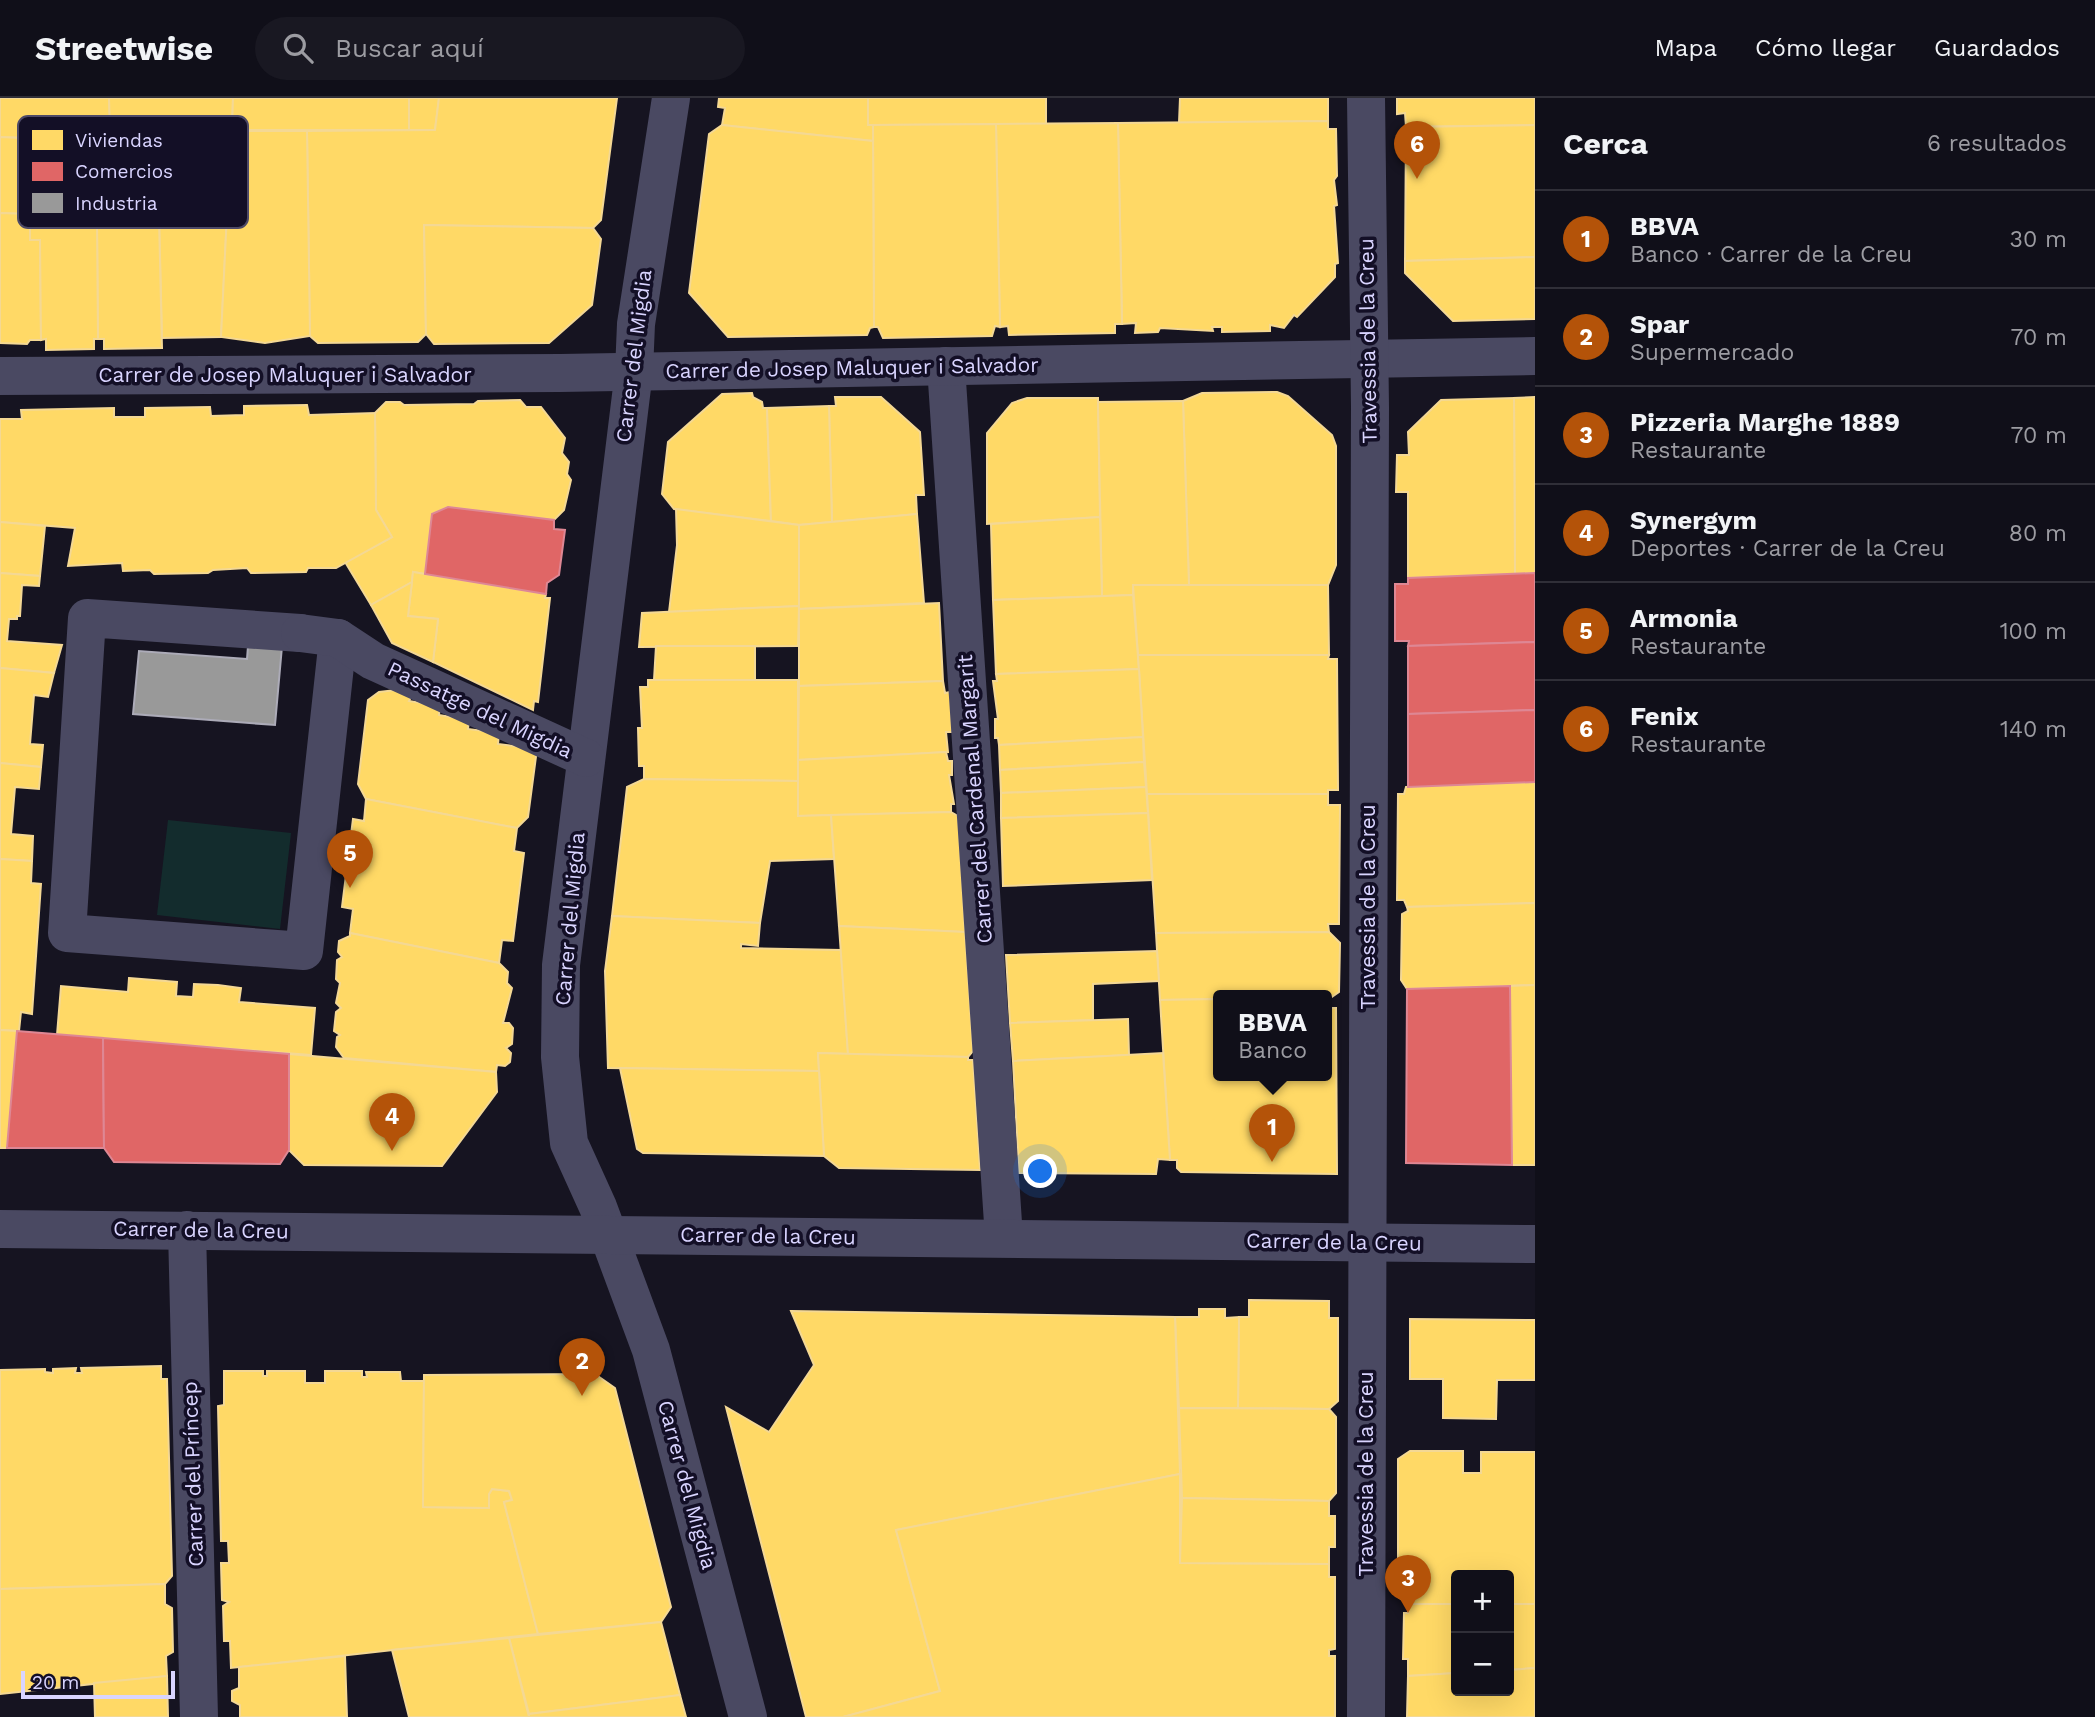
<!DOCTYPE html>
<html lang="es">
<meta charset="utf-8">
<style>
body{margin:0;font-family:"Work Sans",sans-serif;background:#191822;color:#f1f3f6}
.controls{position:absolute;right:21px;bottom:21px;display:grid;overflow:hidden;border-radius:7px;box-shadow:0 7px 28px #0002}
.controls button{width:63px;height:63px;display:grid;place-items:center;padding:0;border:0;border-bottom:2px solid #302f38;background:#100f19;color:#f1f3f6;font:35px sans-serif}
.scale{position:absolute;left:21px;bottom:18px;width:154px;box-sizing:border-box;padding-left:7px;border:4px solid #d9d4ff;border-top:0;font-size:19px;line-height:24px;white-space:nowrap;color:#d9d4ff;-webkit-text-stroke:5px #130f26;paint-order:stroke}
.you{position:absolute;left:1041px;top:1074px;width:24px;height:24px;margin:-18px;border:5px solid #fff;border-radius:50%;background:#1a73e8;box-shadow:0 0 0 10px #1a73e833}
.badge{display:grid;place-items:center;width:46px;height:46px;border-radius:50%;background:#b45309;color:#fff;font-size:23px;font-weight:700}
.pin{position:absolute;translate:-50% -58px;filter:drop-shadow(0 2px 4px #0008)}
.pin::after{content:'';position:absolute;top:37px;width:24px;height:21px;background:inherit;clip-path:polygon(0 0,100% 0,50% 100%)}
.popup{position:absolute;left:1213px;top:892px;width:119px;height:91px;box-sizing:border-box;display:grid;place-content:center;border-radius:7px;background:#100f19;filter:drop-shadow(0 2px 5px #0005);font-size:23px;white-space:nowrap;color:#9c9ca2}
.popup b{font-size:26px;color:#f1f3f6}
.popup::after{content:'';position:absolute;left:50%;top:100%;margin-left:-14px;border:14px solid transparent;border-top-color:#100f19}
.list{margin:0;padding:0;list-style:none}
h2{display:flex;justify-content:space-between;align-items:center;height:91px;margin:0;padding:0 28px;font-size:30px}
h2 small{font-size:23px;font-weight:400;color:#9c9ca2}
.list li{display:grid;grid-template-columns:46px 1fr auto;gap:21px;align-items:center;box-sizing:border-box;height:98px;padding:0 28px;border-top:2px solid #302f38}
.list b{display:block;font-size:26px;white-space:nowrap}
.list p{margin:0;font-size:23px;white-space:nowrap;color:#9c9ca2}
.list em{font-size:23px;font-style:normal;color:#9c9ca2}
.icon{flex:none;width:38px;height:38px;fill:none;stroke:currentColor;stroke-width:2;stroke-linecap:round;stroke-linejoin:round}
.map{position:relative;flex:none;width:1535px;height:1619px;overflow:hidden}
header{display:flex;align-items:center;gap:42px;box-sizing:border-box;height:98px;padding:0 35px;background:#100f19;border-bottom:2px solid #302f38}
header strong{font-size:33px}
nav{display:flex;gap:38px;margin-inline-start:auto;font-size:24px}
.search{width:490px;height:63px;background:#191822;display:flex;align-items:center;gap:18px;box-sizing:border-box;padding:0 24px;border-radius:38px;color:#9c9ca2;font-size:26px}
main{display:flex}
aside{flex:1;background:#100f19}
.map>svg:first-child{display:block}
</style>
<header>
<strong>Streetwise</strong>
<div class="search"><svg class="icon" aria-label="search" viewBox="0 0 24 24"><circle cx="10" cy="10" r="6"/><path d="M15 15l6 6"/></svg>Buscar aquí</div>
<nav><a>Mapa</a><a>Cómo llegar</a><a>Guardados</a></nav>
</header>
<main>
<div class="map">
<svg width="1535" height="1619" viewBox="0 0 1535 1619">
<rect width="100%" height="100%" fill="#161421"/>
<!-- green -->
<polygon fill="#132c2d" points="168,722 291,735 280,831 157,817"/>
<!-- homes -->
<g fill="#ffd966" stroke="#f4d894" stroke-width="2">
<polygon points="0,0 109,0 111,43 0,39"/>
<polygon points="109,0 233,0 232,32 220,33 217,116 227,116 221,239 162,240 157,34 110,34"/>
<polygon points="233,0 409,0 409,32 232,32"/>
<polygon points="409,0 439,0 435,32 409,32"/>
<polygon points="439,0 617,0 601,122 593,130 424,127 426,236 418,244 318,245 310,238 307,33 435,32"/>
<polygon points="719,0 868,0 868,27 873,27 873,43 722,27 725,10 718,9"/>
<polygon points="868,0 1046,0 1046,26 868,27"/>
<polygon points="1180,0 1328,0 1328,23 1179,25"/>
<polygon points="1397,0 1535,0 1535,27 1406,29 1405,15 1397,16"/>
<polygon points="1328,23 1328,31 1336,31 1337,78 1334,82 1337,107 1334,108 1338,165 1335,166 1335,179 1297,219 1294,217 1284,230 1270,227 1270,233 1222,234 1222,229 1212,229 1213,233 1160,230 1158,234 1135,235 1136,225 1122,226 1118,25"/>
<polygon points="1118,25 1122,226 1115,226 1115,235 1009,237 1008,228 1000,229 996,26"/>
<polygon points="996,26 1000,229 995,228 992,238 883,240 878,229 874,229 873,27"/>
<polygon points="722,27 873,43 874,229 870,230 867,237 728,239 689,195 709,36"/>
<polygon points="1535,27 1535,159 1405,163 1406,29"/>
<polygon points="220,33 307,33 310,238 265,245 221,239 227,116 217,116"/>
<polygon points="110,34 157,34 162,250 104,251 104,241 98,241 97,126 87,126 86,43 111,43"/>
<polygon points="0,39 86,43 87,126 62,127 63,118 0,115"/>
<polygon points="0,115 30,116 30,142 40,142 41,242 30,242 27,246 0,245"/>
<polygon points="30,116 63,118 62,127 97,126 98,241 94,241 94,251 46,252 46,241 41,242 40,142 30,142"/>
<polygon points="424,127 593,130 601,141 592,207 549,245 434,246 426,236"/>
<polygon points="1535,159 1535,221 1453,223 1405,175 1405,163"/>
<polygon points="1277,294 1288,298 1332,337 1336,348 1336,467 1328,487 1189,487 1183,303 1202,295"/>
<polygon points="752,295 753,299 762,304 763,310 767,310 771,423 674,411 662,396 668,344 722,296"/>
<polygon points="835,299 881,299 920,334 924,397 916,397 917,416 832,424 829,308 836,308"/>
<polygon points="1535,299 1535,475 1515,476 1514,300"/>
<polygon points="1027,300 1098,300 1100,419 987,426 987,335 1012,305"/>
<polygon points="1514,300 1515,476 1408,480 1408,394 1396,394 1397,357 1409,357 1408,334 1441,302"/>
<polygon points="520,302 526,309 541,309 565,340 562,355 569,364 567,376 571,382 564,412 554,422 448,409 432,416 425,476 413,474 412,484 371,507 345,464 392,439 376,412 375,315 386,304 400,304 404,307 474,306 478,303"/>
<polygon points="1183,303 1189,487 1133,487 1133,497 1102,498 1098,304"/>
<polygon points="307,307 309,317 375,315 376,412 392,439 336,470 308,470 306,474 251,475 247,470 213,472 208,475 154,476 150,472 123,473 122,465 68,468 75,430 0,424 0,321 22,321 21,312 114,310 114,319 145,319 145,310 210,309 211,318 244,317 244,308"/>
<polygon points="829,308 832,424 799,427 771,423 767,310"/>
<polygon points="676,411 799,427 799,508 669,514 677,447"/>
<polygon points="917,416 924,505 799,511 799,427"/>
<polygon points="1100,419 1102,498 993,502 991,426"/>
<polygon points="0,424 45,428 40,478 0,475"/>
<polygon points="413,474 546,496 545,500 550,500 538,604 534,603 533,612 433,564 438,521 408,518"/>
<polygon points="0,475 40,478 39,488 22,487 20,518 17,518 17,521 9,521 7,543 62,547 54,575 0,570"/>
<polygon points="412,484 408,518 438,521 433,564 392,545 371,507"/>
<polygon points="1133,487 1328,487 1329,557 1138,557"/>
<polygon points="1133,497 1139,571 996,576 993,502"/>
<polygon points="939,505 943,583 799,588 799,511"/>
<polygon points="799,508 798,548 639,549 642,515"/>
<polygon points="656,548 755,548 755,582 654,582"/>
<polygon points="1138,557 1329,557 1328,561 1337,561 1338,692 1328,692 1328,696 1147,696"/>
<polygon points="0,570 54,575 48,599 34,597 30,646 43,647 41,669 0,665"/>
<polygon points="1139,571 1143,639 999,647 998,640 995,640 995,621 998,621 993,583 997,583 996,576"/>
<polygon points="648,582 798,582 798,683 644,681 644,668 639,668 638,630 642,630 640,589 648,589"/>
<polygon points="943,583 945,595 950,594 952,634 946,634 948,654 798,662 799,588"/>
<polygon points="396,592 411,599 409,603 440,608 439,617 469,622 468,631 499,635 498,646 537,651 528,719 517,730 366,701 358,686 368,602 379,594"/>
<polygon points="1143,639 1144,664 1000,672 999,647"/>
<polygon points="946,654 948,663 952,663 952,677 949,677 954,706 951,706 951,714 798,718 798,662"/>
<polygon points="1144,664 1146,689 1001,695 1000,672"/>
<polygon points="0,665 41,669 39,691 15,689 11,736 33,738 32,763 0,761"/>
<polygon points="644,681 798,683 798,718 831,717 834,761 770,763 760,825 612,818 627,689"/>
<polygon points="1535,684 1535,805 1407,809 1404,802 1397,802 1398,696 1404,696 1406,689"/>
<polygon points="1146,689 1148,715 1001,720 1001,695"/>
<polygon points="1147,696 1328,696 1328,707 1340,707 1339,826 1328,826 1329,834 1156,835"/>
<polygon points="366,701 517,730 514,753 524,755 513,843 502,842 499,865 350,835 353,811 342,809 353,721 364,723"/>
<polygon points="951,714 958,718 965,834 839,828 831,717"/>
<polygon points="1148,715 1152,782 1003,788 1001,720"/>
<polygon points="0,761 32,763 31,785 41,786 32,916 21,914 19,933 0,932"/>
<polygon points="1535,805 1535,887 1407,891 1401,882 1402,816 1408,813 1407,809"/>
<polygon points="612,818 760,825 758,848 741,846 741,850 841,852 848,956 818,955 819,973 608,970 605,873"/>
<polygon points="839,828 965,834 973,953 968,959 848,956"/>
<polygon points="1329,834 1340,845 1339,894 1329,901 1326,898 1218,898 1218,901 1160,902 1156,835"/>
<polygon points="350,835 499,865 508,874 507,885 512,890 503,925 509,925 513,930 512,946 506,950 511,955 510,964 505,968 497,967 496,974 344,960 336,949 337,939 340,937 334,933 336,914 341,910 336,905 340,885 336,881 337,862 342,859 338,854 339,843 350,838"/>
<polygon points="1157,853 1159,883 1093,886 1093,922 1010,925 1006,857"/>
<polygon points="129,880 177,884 176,898 193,899 194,886 218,887 241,890 239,904 315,910 311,957 57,937 61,888 128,894"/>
<polygon points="1535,887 1535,1067 1512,1067 1510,888"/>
<polygon points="1218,901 1218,978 1326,978 1326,901 1329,901 1329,910 1336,910 1337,1076 1181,1074 1177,1070 1177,1062 1170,1062 1160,902"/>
<polygon points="1128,921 1129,957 1013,963 1010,925"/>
<polygon points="0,932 17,933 7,1050 0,1050"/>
<polygon points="818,955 968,959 968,962 973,962 980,1072 839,1070 824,1058"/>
<polygon points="1163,955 1170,1062 1158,1061 1156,1076 1019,1075 1013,963"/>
<polygon points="289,956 496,974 497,994 442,1068 304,1067 289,1052"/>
<polygon points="620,970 819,973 824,1058 643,1055 637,1051"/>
<polygon points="1249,1202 1329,1203 1329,1220 1338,1220 1338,1303 1329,1311 1238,1310 1239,1219 1249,1219"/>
<polygon points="1199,1211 1225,1211 1225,1220 1239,1219 1238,1310 1179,1310 1175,1219 1199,1219"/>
<polygon points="791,1213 1175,1219 1180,1376 896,1432 940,1593 843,1619 806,1619 726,1309 769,1334 814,1267"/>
<polygon points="1410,1221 1535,1222 1535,1282 1497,1282 1496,1321 1443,1320 1443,1281 1410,1281"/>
<polygon points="161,1268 161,1281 167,1281 172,1478 165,1486 0,1491 0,1272 45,1271 45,1274 53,1275 53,1271 76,1270 75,1275 82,1275 81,1270"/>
<polygon points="224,1273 263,1273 263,1278 267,1278 267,1273 305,1273 305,1285 325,1285 325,1273 362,1273 362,1279 367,1279 366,1274 400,1274 401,1283 424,1283 423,1409 489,1410 489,1396 492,1391 509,1393 512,1402 504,1404 538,1536 231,1570 230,1543 224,1543 223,1508 229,1504 222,1502 221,1465 229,1465 228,1443 221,1443 218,1308 224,1307"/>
<polygon points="595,1276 615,1290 671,1509 661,1524 538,1536 504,1404 512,1402 509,1393 492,1391 489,1396 489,1410 423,1409 424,1277"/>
<polygon points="1179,1310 1329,1311 1336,1319 1336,1395 1329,1403 1182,1400"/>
<polygon points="1410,1353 1463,1353 1463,1375 1481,1375 1481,1354 1535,1354 1535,1506 1509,1506 1509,1477 1456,1477 1456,1506 1408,1506 1398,1499 1398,1361"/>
<polygon points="1180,1376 1180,1465 1329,1466 1329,1479 1335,1479 1335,1551 1329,1552 1329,1558 1335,1558 1335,1619 843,1619 940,1593 896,1432"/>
<polygon points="1182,1400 1329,1403 1329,1418 1335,1418 1335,1449 1329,1449 1329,1466 1180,1465"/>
<polygon points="165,1486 165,1506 172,1510 173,1554 166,1558 167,1578 0,1596 0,1491"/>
<polygon points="1408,1506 1456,1506 1456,1575 1408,1578 1408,1561 1403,1561 1404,1515 1408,1515"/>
<polygon points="1509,1506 1535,1506 1535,1570 1509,1572"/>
<polygon points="661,1524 680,1597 529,1616 509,1540"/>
<polygon points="509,1540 529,1619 409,1619 392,1552"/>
<polygon points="345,1558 347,1619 240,1619 240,1607 232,1603 232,1593 239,1590 239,1569"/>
<polygon points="1535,1570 1535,1619 1407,1619 1408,1578 1456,1575 1456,1593 1509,1593 1509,1572"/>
<polygon points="167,1578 168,1619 95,1619 94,1585"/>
<polygon points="680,1597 686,1619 529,1619 529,1616"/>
</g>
<!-- shops -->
<g fill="#e06666" stroke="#de8794" stroke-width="2">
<polygon points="448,409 554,422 554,431 565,432 559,477 547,485 546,496 425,476 432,416"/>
<polygon points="1535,475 1535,544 1408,548 1409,543 1395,543 1395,486 1408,486 1408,480"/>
<polygon points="1535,544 1535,612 1408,616 1408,548"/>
<polygon points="1535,612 1535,684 1408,689 1408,616"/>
<polygon points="1510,888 1512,1067 1406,1065 1407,891"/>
<polygon points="17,933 103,940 104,1050 7,1050"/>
<polygon points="103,940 289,956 289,1052 280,1066 114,1064 104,1050"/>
</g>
<!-- industry -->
<polygon fill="#999" stroke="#acabb8" stroke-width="2" points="249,535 283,537 275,627 133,616 139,553 247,561"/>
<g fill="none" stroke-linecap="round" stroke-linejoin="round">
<!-- pedestrian -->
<polyline stroke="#4a4962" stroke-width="38" points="300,535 87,520 67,835 304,853 338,540"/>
<!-- minor -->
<g stroke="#4a4962" stroke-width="38">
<polyline points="671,0 636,226 634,273 561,867 560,959 569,1045 598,1109 651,1252 748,1619"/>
<polyline points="946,268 1004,1140"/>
<polyline points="0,278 560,275 1535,258"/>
<polyline points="300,535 338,540 373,563 586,660"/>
<polyline points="0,1131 1535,1146"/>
<polyline points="187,1132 199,1619"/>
<polyline points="1366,1619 1370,309 1366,0"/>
</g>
</g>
<g text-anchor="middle" stroke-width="7" stroke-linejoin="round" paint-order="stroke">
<!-- street labels -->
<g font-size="21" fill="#d9d4ff" stroke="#130f26">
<text transform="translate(1368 243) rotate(-91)" y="7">Travessia de la Creu</text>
<text transform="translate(634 258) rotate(-83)" y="7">Carrer del Migdia</text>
<text transform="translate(852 270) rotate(-1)" y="7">Carrer de Josep Maluquer i Salvador</text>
<text x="285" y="284">Carrer de Josep Maluquer i Salvador</text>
<text transform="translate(480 612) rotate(25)" y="7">Passatge del Migdia</text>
<text transform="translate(975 701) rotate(-94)" y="7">Carrer del Cardenal Margarit</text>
<text transform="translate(1368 809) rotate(-90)" y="7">Travessia de la Creu</text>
<text transform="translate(570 821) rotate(-85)" y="7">Carrer del Migdia</text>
<text transform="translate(201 1132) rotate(1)" y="7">Carrer de la Creu</text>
<text transform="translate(768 1138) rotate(1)" y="7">Carrer de la Creu</text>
<text transform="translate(1334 1144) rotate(1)" y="7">Carrer de la Creu</text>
<text transform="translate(193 1376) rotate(-92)" y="7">Carrer del Príncep</text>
<text transform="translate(1366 1376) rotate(-90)" y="7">Travessia de la Creu</text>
<text transform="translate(687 1387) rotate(75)" y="7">Carrer del Migdia</text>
</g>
</g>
<!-- legend -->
<rect x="18" y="18" width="230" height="112" rx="10" fill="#130f26" stroke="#4e4a67" stroke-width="2"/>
<rect x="32" y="32" width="31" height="20" fill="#ffd966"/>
<rect x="32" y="64" width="31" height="19" fill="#e06666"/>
<rect x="32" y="95" width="31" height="20" fill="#999"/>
<g font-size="19" fill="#d9d4ff">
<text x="75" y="49">Viviendas</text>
<text x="75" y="80">Comercios</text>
<text x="75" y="112">Industria</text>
</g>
</svg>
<div class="controls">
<button>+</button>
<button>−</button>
</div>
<div class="scale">20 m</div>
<div class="you"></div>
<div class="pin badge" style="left:1272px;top:1064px">1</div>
<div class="popup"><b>BBVA</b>Banco</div>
<div class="pin badge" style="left:582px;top:1298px">2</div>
<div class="pin badge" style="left:1408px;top:1515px">3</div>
<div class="pin badge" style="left:392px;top:1053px">4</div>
<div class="pin badge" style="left:350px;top:790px">5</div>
<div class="pin badge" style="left:1417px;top:81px">6</div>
</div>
<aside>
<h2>Cerca<small>6 resultados</small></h2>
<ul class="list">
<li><span class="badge">1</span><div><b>BBVA</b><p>Banco · Carrer de la Creu</p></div><em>30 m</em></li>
<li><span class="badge">2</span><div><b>Spar</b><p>Supermercado</p></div><em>70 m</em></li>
<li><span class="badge">3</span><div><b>Pizzeria Marghe 1889</b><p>Restaurante</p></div><em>70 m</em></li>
<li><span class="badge">4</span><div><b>Synergym</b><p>Deportes · Carrer de la Creu</p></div><em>80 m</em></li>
<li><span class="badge">5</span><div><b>Armonia</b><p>Restaurante</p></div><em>100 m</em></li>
<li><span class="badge">6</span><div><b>Fenix</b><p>Restaurante</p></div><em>140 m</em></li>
</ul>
</aside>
</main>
